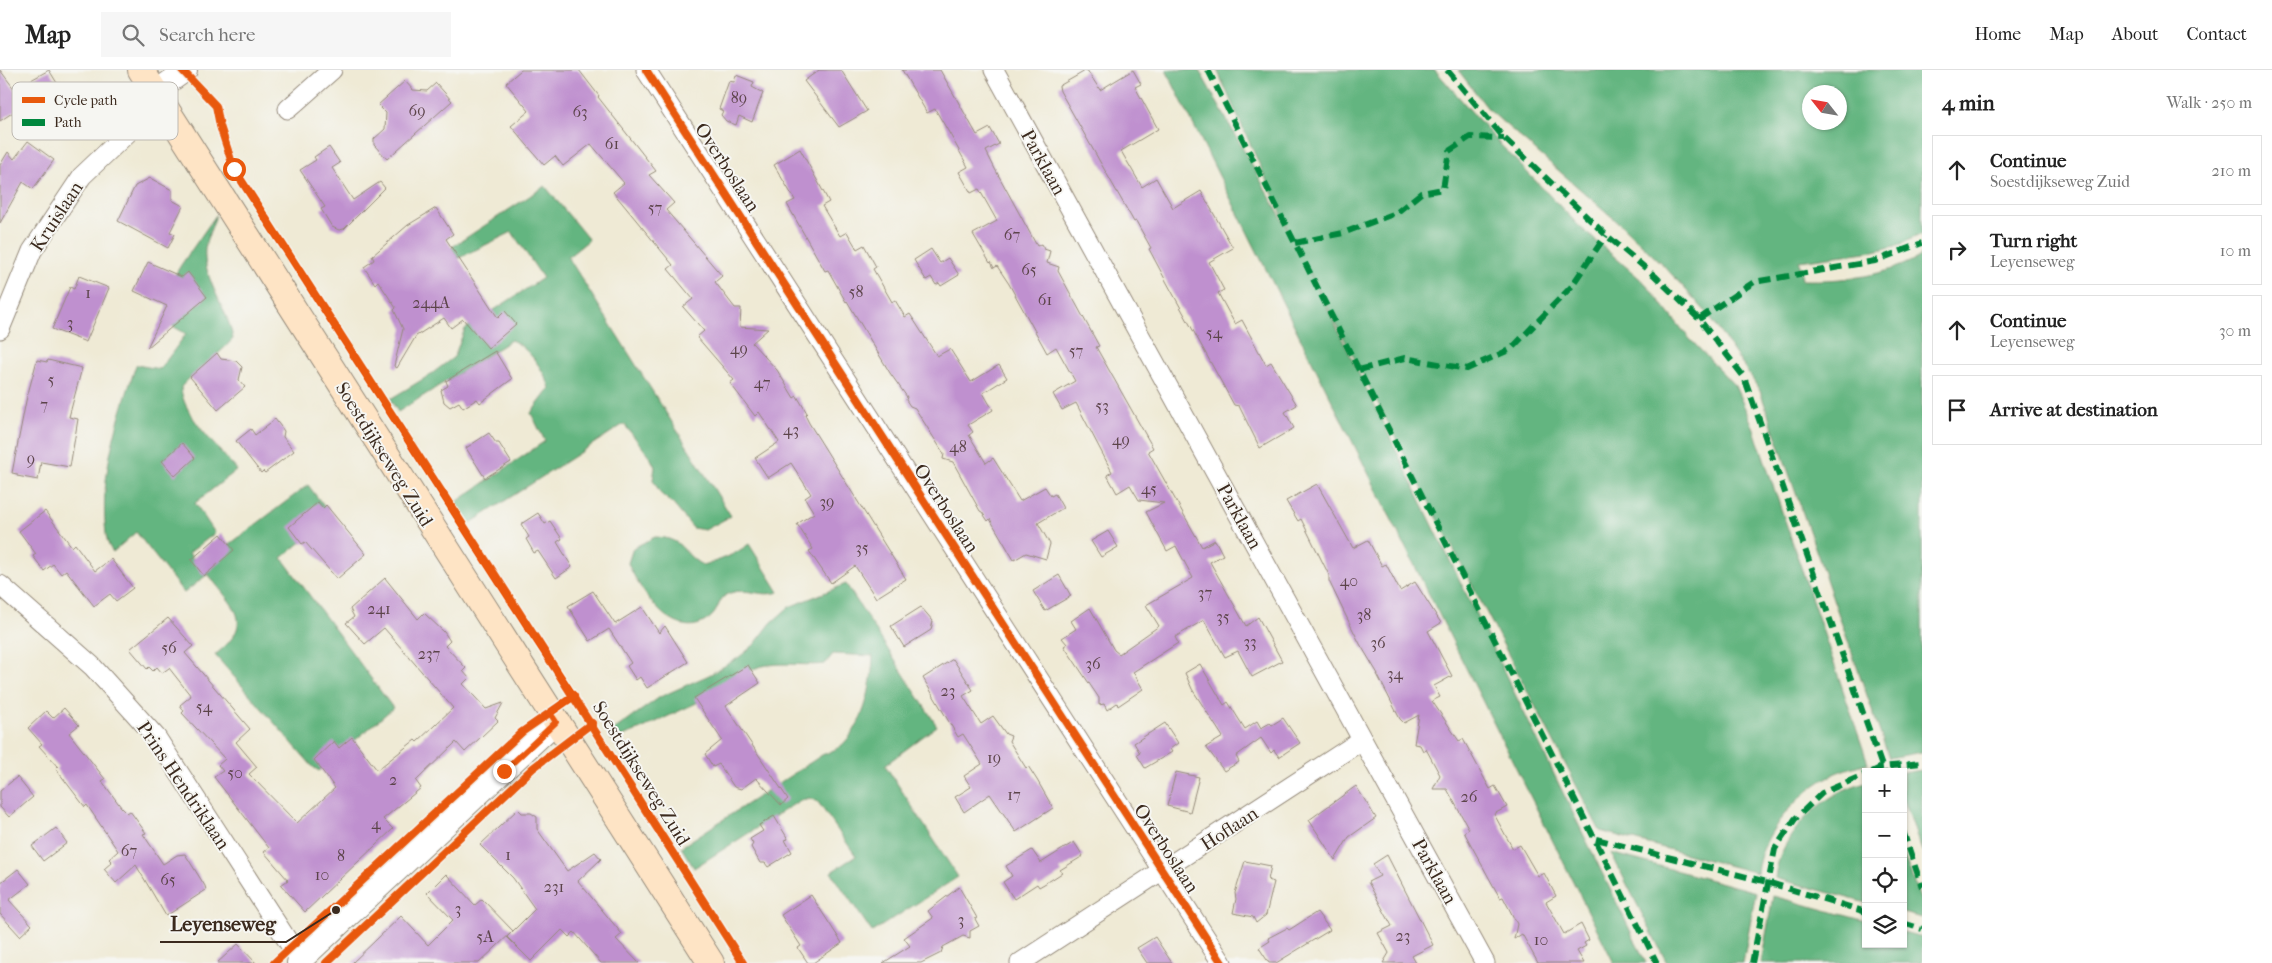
<!DOCTYPE html>
<meta charset="utf-8">
<style>
body{margin:0;font-family:"IM FELL French Canon",serif;background:#f6f6f6;color:#222}
.controls{position:absolute;right:15px;bottom:15px;display:grid;overflow:hidden;border-radius:0px;box-shadow:0 1px 4px #0004}
.controls button{width:45px;height:45px;display:grid;place-items:center;padding:0;border:0;border-bottom:1px solid #e0e0e0;background:#fff;color:#222;font:25px sans-serif}
.compass{position:absolute;left:1802px;top:15px;width:45px;height:45px;border-radius:50%;background:#fff;box-shadow:0 1px 4px #0004;rotate:301deg}
.stop{position:absolute;width:15px;height:15px;margin:-11px;border:4px solid #ea580c;border-radius:50%;background:#fff}
.stop.end{background:#ea580c;border-color:#fff;box-shadow:0 1px 5px #0008}
.list{margin:0;padding:0;list-style:none}
h2{display:flex;justify-content:space-between;align-items:center;height:65px;margin:0;padding:0 20px;font-size:21px}
h2 small{font-size:16px;font-weight:400;color:#767676}
.list li{display:grid;grid-template-columns:32px 1fr auto;gap:15px;align-items:center;box-sizing:border-box;height:70px;margin:0 10px 10px;padding:0 10px;border:1px solid #e0e0e0;border-radius:0px}
.list b{display:block;font-size:19px;white-space:nowrap}
.list p{margin:0;font-size:16px;white-space:nowrap;color:#767676}
.list em{font-size:16px;font-style:normal;color:#767676}
.icon{flex:none;width:28px;height:28px;fill:none;stroke:currentColor;stroke-width:2;stroke-linecap:round;stroke-linejoin:round}
.map{position:relative;flex:none;width:1922px;height:893px;overflow:hidden}
header{display:flex;align-items:center;gap:30px;box-sizing:border-box;height:70px;padding:0 25px;background:#fff;border-bottom:1px solid #e0e0e0}
header strong{font-size:24px}
nav{display:flex;gap:28px;margin-inline-start:auto;font-size:18px}
.search{width:350px;height:45px;background:#f6f6f6;display:flex;align-items:center;gap:12px;box-sizing:border-box;padding:0 18px;border-radius:0px;color:#767676;font-size:19px}
main{display:flex}
aside{flex:1;background:#fff}
.map>svg:first-child{display:block}
</style>
<header>
<strong>Map</strong>
<div class="search"><svg class="icon" aria-label="search" viewBox="0 0 24 24"><circle cx="10" cy="10" r="6"/><path d="M15 15l6 6"/></svg>Search here</div>
<nav><a>Home</a><a>Map</a><a>About</a><a>Contact</a></nav>
</header>
<main>
<div class="map">
<svg width="1922" height="893" viewBox="0 0 1922 893">
<rect width="100%" height="100%" fill="#f6f6f2"/>
<filter id="ink" filterUnits="userSpaceOnUse"><feTurbulence type="fractalNoise" baseFrequency=".02" numOctaves="2"/><feDisplacementMap in="SourceGraphic" scale="10" xChannelSelector="R" yChannelSelector="G"/><feConvolveMatrix kernelMatrix="1 2 1 2 8 2 1 2 1" color-interpolation-filters="sRGB"/></filter>
<filter id="wash" filterUnits="userSpaceOnUse"><feTurbulence type="fractalNoise" baseFrequency=".0096" numOctaves="4" result="noise"/><feDisplacementMap in="SourceGraphic" scale="20" xChannelSelector="R" yChannelSelector="G"/><feGaussianBlur stdDeviation="1.12" result="paint"/><feColorMatrix in="noise" values="0 0 0 0 0 0 0 0 0 0 0 0 0 0 0 0 0 1.4 0 .05"/><feComposite in="paint" operator="in"/></filter>
<g filter="url(#wash)">
<rect width="100%" height="100%" fill="#efead5"/>
<!-- forest -->
<g fill="#64b580" stroke="#50704f" fill-rule="evenodd">
<path d="M1166,0h33l92,165 -74,-165h218l65,74 80,83 66,57 43,54 46,48 17,38 116,339c-13,3 -28,8 -40,14 -33,19 -67,58 -71,96l-157,-42 -292,-562 338,694h-32z"/>
<path d="M1458,0h464v164l-23,11 -25,6 -75,10 3,19c40,1 85,-3 120,-25v497l-33,6 -129,-367 -7,-11 -46,-67 -42,-46 -45,-43 -131,-114zM1810,22h30v30h-30z"/>
<path d="M545,116l44,54 -21,17 163,259 -26,14 -12,-2 -20,-24 -12,-10 -8,-14 2,-13 -5,-10 -26,-33 -155,100 -14,-21 90,-62 -14,-28 19,-25c-6,-18 -22,-41 -39,-48l-113,72 -8,-13 40,-24 24,-18 11,-28 78,-51 -31,-46 -53,26 -7,-11z"/>
<path d="M216,145c-3,11 -10,23 -11,34 -3,30 24,61 28,90 -17,19 -36,30 -52,48 0,26 39,63 56,83l-42,33 20,30 -26,20 8,12 29,-18 82,-62 24,32 -50,41 111,150 -74,63 -6,-4 -98,-112c42,-34 19,-46 -7,-81l-24,19 -48,-61 -23,20c-7,-8 -7,-18 -8,-29 -4,-54 14,-106 31,-158l24,4 26,-35 -20,-12 2,-35 13,-22z"/>
<path d="M655,467c29,1 25,15 47,28 18,-4 32,-10 47,-21l30,48c-17,6 -32,-5 -49,1 -12,4 -10,15 -18,23 -35,33 -73,-26 -84,-53l5,-15z"/>
<path d="M846,514l91,142 -52,39 73,112 -86,55 -41,-60 25,-16 -38,-54 -9,-4 -10,3 -105,67 -13,-21 141,-92c7,-3 16,-6 21,-11 22,-21 29,-59 30,-88l-40,-2 -8,10c-21,3 -57,-5 -75,7 -4,3 -8,9 -11,12l-98,46 -29,11 -4,-6 52,-37 49,-22 29,-17 16,-13 17,-22 18,-16z"/>
<polygon points="1922,700 1922,781 1903,727 1903,703"/>
<path d="M1866,712v121l-91,-25c4,-44 49,-86 91,-96z"/>
<polygon points="1611,783 1756,822 1743,893 1667,893"/>
<polygon points="1903,783 1922,834 1922,848 1903,843"/>
<polygon points="1773,826 1866,851 1866,874 1903,874 1903,862 1922,867 1922,893 1761,893"/>
</g>
<g id="blocks">
<!-- building -->
<g fill="#bf90cf">
<polygon points="0,0 18,24 31,10 49,0 71,36 33,61 18,39 0,51"/>
<polygon points="521,0 579,0 599,26 598,27 656,101 649,105 674,133 666,140 722,206 715,212 735,238 741,238 740,257 768,259 752,273 777,300 794,328 797,326 807,343 805,345 809,353 906,509 876,528 855,496 831,513 809,481 813,479 797,454 814,443 805,428 811,424 791,393 768,408 755,388 779,372 759,342 755,346 730,313 734,310 697,267 704,261 683,237 693,229 668,199 673,195 613,122 624,113 591,74 563,96 555,86 544,95 511,56 529,41 506,13"/>
<polygon points="819,0 841,0 867,41 839,57 804,11"/>
<polygon points="902,0 940,0 977,65 990,58 999,74 986,81 995,99 1037,176 1041,174 1044,179 1050,181 1047,193 1059,197 1058,201 1099,276 1096,277 1153,378 1148,381 1202,477 1215,470 1223,485 1210,492 1246,556 1258,547 1282,591 1252,607 1238,581 1225,587 1204,550 1175,567 1178,573 1133,602 1143,619 1118,636 1117,633 1107,640 1104,634 1099,635 1099,628 1064,576 1067,574 1062,568 1076,559 1071,551 1090,538 1114,580 1119,584 1159,556 1146,535 1193,508 1176,476 1167,481 1146,442 1164,433 1139,430 1130,415 1117,423 1107,405 1112,402 1076,333 1062,340 1053,324 1075,311 1056,277 1047,283 1009,214 997,196 994,198 991,192 990,193 973,164 997,151 979,119 971,123 959,102 968,97 951,66 935,39 927,43"/>
<polygon points="1087,0 1100,20 1133,0 1141,14 1135,17 1158,59 1121,81 1142,117 1156,108 1173,138 1201,121 1233,178 1209,192 1224,220 1218,223 1235,254 1242,250 1266,295 1271,292 1297,335 1285,342 1294,358 1260,378 1239,336 1234,335 1166,211 1149,179 1151,178 1136,151 1134,152 1060,21 1059,16"/>
<polygon points="736,5 754,12 752,17 763,23 752,52 739,46 736,55 726,51 721,45 723,41 719,39 729,11 734,12"/>
<polygon points="405,11 413,20 427,21 436,13 452,31 387,89 374,75 374,69 385,59 386,43 378,35"/>
<polygon points="28,71 54,90 33,119 23,112 0,153 0,95 8,82 14,89"/>
<polygon points="329,77 340,93 332,98 353,130 380,112 385,118 344,159 339,160 332,157 321,139 325,137 300,100 316,90 314,87"/>
<polygon points="800,79 829,132 822,136 840,166 847,162 857,179 864,175 874,193 876,197 873,199 892,232 895,230 905,247 910,244 937,286 950,279 971,312 999,295 1007,308 983,323 993,340 968,355 973,362 969,365 986,393 993,388 1020,431 1045,417 1051,426 1055,424 1063,438 1038,453 1050,474 1046,489 1026,483 1014,490 990,449 988,451 982,442 980,441 953,392 943,389 944,384 915,338 910,336 906,330 907,327 890,303 847,231 846,232 828,200 825,201 787,134 795,130 774,95"/>
<polygon points="150,108 172,120 172,130 183,136 170,162 175,164 168,178 118,151 135,116"/>
<polygon points="436,138 453,164 446,169 498,248 505,241 516,254 488,278 463,249 451,258 444,248 416,266 397,298 394,296 403,259 394,240 396,238 378,211 375,214 364,197 374,190 372,186 408,155"/>
<polygon points="931,179 940,193 948,188 959,205 941,216 939,213 936,215 931,207 926,210 914,190"/>
<polygon points="148,192 182,207 188,202 207,227 147,278 167,236 134,221"/>
<polygon points="79,206 109,218 86,272 52,259 70,217 74,219"/>
<polygon points="495,281 512,309 480,333 477,329 463,338 459,332 450,337 444,332 441,320 448,316 446,311"/>
<polygon points="217,283 221,289 236,291 242,297 239,310 245,317 218,340 190,307"/>
<polygon points="37,290 47,292 48,290 82,298 69,347 78,349 70,397 41,392 38,410 17,406 17,404 12,403 26,331"/>
<polygon points="275,349 284,361 283,367 294,381 265,403 263,401 261,403 236,371 251,359 255,365"/>
<polygon points="489,363 496,373 499,373 511,392 485,408 466,378"/>
<polygon points="182,373 195,388 175,406 162,391"/>
<polygon points="1317,414 1353,478 1368,470 1382,496 1386,494 1400,521 1415,512 1441,553 1428,561 1452,606 1434,616 1440,627 1432,631 1459,671 1463,669 1490,719 1495,716 1507,737 1494,744 1513,779 1520,775 1538,806 1544,803 1556,826 1546,832 1564,864 1581,854 1589,870 1584,873 1586,876 1577,881 1584,893 1538,893 1522,864 1514,869 1517,854 1503,827 1500,828 1464,762 1469,759 1447,719 1433,719 1440,705 1426,679 1423,681 1420,675 1414,674 1419,645 1404,653 1400,649 1377,604 1378,604 1360,574 1344,542 1329,511 1329,505 1301,449 1298,451 1286,431"/>
<polygon points="318,432 323,438 326,435 366,484 337,509 305,472 302,474 289,457"/>
<polygon points="45,441 72,477 75,474 95,501 111,489 133,518 116,531 110,524 94,536 66,500 61,504 53,494 44,501 33,486 36,484 19,461"/>
<polygon points="538,443 545,454 550,451 562,469 557,472 572,497 556,508 538,481 534,483 526,469 529,467 521,454"/>
<polygon points="1108,461 1118,477 1101,487 1091,471"/>
<polygon points="221,464 234,480 204,506 191,490"/>
<polygon points="1059,505 1071,526 1045,541 1033,521"/>
<polygon points="385,508 418,549 424,543 444,562 450,571 445,576 466,598 463,601 469,608 463,614 486,639 503,633 495,648 498,651 465,682 456,672 416,711 421,718 383,749 393,759 305,842 281,815 288,810 264,782 269,778 214,707 223,701 218,695 225,689 182,643 184,641 180,635 191,626 169,598 162,603 157,597 153,601 149,597 147,599 130,579 168,548 193,576 185,583 250,659 236,672 257,697 249,704 297,753 335,718 314,690 334,671 339,678 352,667 377,700 415,670 417,672 453,638 384,558 365,574 346,553 354,547 350,539"/>
<polygon points="593,521 615,554 642,537 659,563 665,556 688,592 647,618 640,607 636,610 627,596 631,593 609,559 590,571 568,536"/>
<polygon points="921,537 933,551 931,560 904,577 891,556"/>
<polygon points="953,589 973,620 963,626 981,654 993,646 1006,664 1011,666 1009,671 1026,698 1028,696 1037,710 1053,738 1016,762 990,724 964,742 955,727 971,717 964,706 982,694 963,664 958,667 923,608"/>
<polygon points="1200,594 1224,635 1228,632 1245,659 1257,651 1261,658 1270,653 1272,655 1283,648 1300,673 1279,687 1274,680 1271,683 1261,668 1236,686 1239,692 1224,701 1206,677 1223,667 1192,619 1185,603"/>
<polygon points="748,595 760,613 726,636 788,729 781,735 756,708 741,719 734,717 719,694 713,697 705,684 722,670 694,628"/>
<polygon points="64,638 79,655 69,663 105,709 102,711 121,737 127,743 130,741 146,763 143,764 163,794 177,785 185,784 205,816 206,820 166,846 136,795 116,813 104,799 112,792 109,789 118,781 87,735 85,737 56,699 58,697 39,676 42,674 28,658 46,641 53,648"/>
<polygon points="1165,653 1178,673 1170,679 1172,682 1145,698 1137,685 1140,683 1134,673"/>
<polygon points="1176,702 1199,707 1190,742 1167,736"/>
<polygon points="17,707 33,727 9,747 0,737 0,721"/>
<polygon points="1356,716 1376,748 1349,767 1335,790 1309,750"/>
<polygon points="518,739 522,743 531,743 537,747 537,759 567,801 595,782 601,789 578,811 622,864 616,869 639,893 601,893 574,862 569,867 562,860 531,891 507,867 535,839 513,808 480,775"/>
<polygon points="774,746 788,769 785,770 792,782 768,797 765,793 760,793 751,777 753,774 750,769 763,761 759,755"/>
<polygon points="56,758 67,773 43,791 32,776"/>
<polygon points="1074,772 1083,786 1060,800 1062,803 1051,810 1039,817 1037,814 1014,829 1003,812 1012,806 1006,796 1032,780 1041,793"/>
<polygon points="1387,785 1433,875 1412,886 1416,893 1383,893 1389,883 1378,863 1392,856 1368,812 1380,806 1373,794"/>
<polygon points="1245,791 1271,796 1268,810 1274,812 1266,845 1256,853 1253,847 1233,843 1236,829 1235,823"/>
<polygon points="18,799 30,814 9,830 32,855 20,866 0,844 0,813"/>
<polygon points="446,804 475,835 482,829 513,861 479,893 352,893 401,846 428,875 453,850 427,823"/>
<polygon points="959,817 977,848 975,849 979,856 970,861 970,868 963,866 943,877 941,883 921,893 883,893 910,876 904,868 933,848 928,841"/>
<polygon points="811,825 842,873 813,893 808,893 798,878 801,876 781,845"/>
<polygon points="1317,842 1330,860 1276,893 1269,893 1259,878 1270,871 1268,868 1287,858 1289,860"/>
<polygon points="1155,867 1172,893 1147,893 1137,878"/>
<polygon points="238,874 256,893 217,893"/>
</g>
</g>
</g>
<g filter="url(#ink)">
<use href="#blocks" fill-opacity="0" stroke="#958a7a" stroke-width="1"/>
<g fill="none" stroke-linecap="round" stroke-linejoin="round">
<defs>
<g id="minor">
<polyline points="646,0 1222,893"/>
<polyline points="994,0 1485,893"/>
<polyline points="288,39 332,0"/>
<polyline points="0,259 32,181 82,106 139,52"/>
<polyline points="0,515 92,596 156,667 302,893"/>
<polyline points="1020,893 1362,670"/>
</g>
<g id="tertiary">
<polyline points="155,22 186,0"/>
<polyline points="298,893 556,652"/>
</g>
<polyline id="secondary" points="141,0 711,893"/>
</defs>
<!-- minor casing -->
<use href="#minor" stroke="#958a7a" stroke-width="21"/>
<!-- tertiary casing -->
<use href="#tertiary" stroke="#958a7a" stroke-width="24"/>
<!-- secondary casing -->
<use href="#secondary" stroke="#958a7a" stroke-width="28"/>
<!-- minor -->
<use href="#minor" stroke="#fff" stroke-width="19"/>
<!-- tertiary -->
<use href="#tertiary" stroke="#fff" stroke-width="22"/>
<!-- secondary -->
<use href="#secondary" stroke="#fee4c5" stroke-width="26"/>
<!-- quiet -->
<g stroke="#00873e" stroke-width="6" stroke-dasharray="12 6" stroke-linecap="butt">
<polyline points="1208,0 1657,893"/>
<polyline points="1447,0 1504,68 1606,165 1655,206 1699,249 1744,307 1884,702"/>
<polyline points="1295,173 1343,163 1396,143 1421,123 1443,119 1449,81 1470,67 1504,68"/>
<polyline points="1699,249 1754,212 1875,191 1922,173"/>
<polyline points="1359,300 1405,288 1467,299 1511,279 1571,217 1606,165"/>
<polyline points="1872,702 1882,697 1922,693"/>
<polyline points="1903,761 1922,817"/>
<polyline points="1596,769 1767,812 1866,842"/>
<polyline points="1903,853 1922,859"/>
<polyline points="1752,893 1775,779 1795,749 1822,723 1866,704"/>
</g>
<defs>
<g id="cycleway">
<path d="M182,0l34,36 4,20 14,43c170,265 341,528 509,794"/>
<polyline points="646,0 1222,893"/>
<polyline points="274,893 522,662 574,626"/>
<polyline points="326,893 533,698 592,653"/>
</g>
</defs>
<!-- cycleway casing -->
<use href="#cycleway" stroke="#f6f6f2" stroke-width="11"/>
<!-- cycleway -->
<use href="#cycleway" stroke="#e8590c" stroke-width="8"/>
</g>
</g>
<g fill="none" stroke-linecap="round" stroke-linejoin="round" filter="url(#ink)">
<!-- route -->
<polyline stroke="#ea580c" stroke-width="6" points="234,99 529,560 574,626 550,643 556,652 504,701"/>
</g>
<g text-anchor="middle" stroke-width="4" stroke-linejoin="round" paint-order="stroke">
<!-- number labels -->
<g font-size="16" fill="#5c444a">
<text x="739" y="33">89</text>
<text x="417" y="46">69</text>
<text x="580" y="47">63</text>
<text x="612" y="79">61</text>
<text x="655" y="143">57</text>
<text x="1012" y="170">67</text>
<text x="1029" y="205">65</text>
<text x="856" y="227">58</text>
<text x="88" y="228">1</text>
<text x="1045" y="235">61</text>
<text x="431" y="238">244A</text>
<text x="70" y="258">3</text>
<text x="1214" y="268">54</text>
<text x="739" y="284">49</text>
<text x="1076" y="286">57</text>
<text x="51" y="315">5</text>
<text x="762" y="318">47</text>
<text x="44" y="340">7</text>
<text x="1102" y="341">53</text>
<text x="791" y="365">43</text>
<text x="1121" y="375">49</text>
<text x="958" y="382">48</text>
<text x="31" y="394">9</text>
<text x="1149" y="424">45</text>
<text x="827" y="437">39</text>
<text x="862" y="483">35</text>
<text x="1349" y="516">40</text>
<text x="1205" y="528">37</text>
<text x="379" y="544">241</text>
<text x="1364" y="550">38</text>
<text x="1223" y="552">35</text>
<text x="1250" y="577">33</text>
<text x="1378" y="578">36</text>
<text x="169" y="583">56</text>
<text x="429" y="589">237</text>
<text x="1093" y="599">36</text>
<text x="1395" y="609">34</text>
<text x="948" y="626">23</text>
<text x="204" y="642">54</text>
<text x="994" y="693">19</text>
<text x="235" y="708">50</text>
<text x="393" y="715">2</text>
<text x="1014" y="730">17</text>
<text x="1469" y="732">26</text>
<text x="376" y="759">4</text>
<text x="129" y="786">67</text>
<text x="508" y="790">1</text>
<text x="341" y="791">8</text>
<text x="322" y="810">10</text>
<text x="168" y="815">65</text>
<text x="554" y="822">231</text>
<text x="458" y="844">3</text>
<text x="961" y="855">3</text>
<text x="1403" y="871">23</text>
<text x="485" y="872">5A</text>
<text x="1541" y="875">10</text>
</g>
<!-- street labels -->
<g font-size="19" fill="#3b2a1e" stroke="#f6f6f2">
<text transform="translate(1044 92) rotate(61)" y="7">Parklaan</text>
<text transform="translate(728 97) rotate(57)" y="7">Overboslaan</text>
<text transform="translate(56 146) rotate(-57)" y="7">Kruislaan</text>
<text transform="translate(385 384) rotate(58)" y="7">Soestdijkseweg Zuid</text>
<text transform="translate(947 438) rotate(57)" y="7">Overboslaan</text>
<text transform="translate(1240 446) rotate(61)" y="7">Parklaan</text>
<text transform="translate(642 703) rotate(58)" y="7">Soestdijkseweg Zuid</text>
<text transform="translate(184 715) rotate(56)" y="7">Prins Hendriklaan</text>
<text transform="translate(1229 758) rotate(-33)" y="7">Hoflaan</text>
<text transform="translate(1167 778) rotate(57)" y="7">Overboslaan</text>
<text transform="translate(1435 801) rotate(61)" y="7">Parklaan</text>
</g>
</g>
<!-- legend -->
<rect x="12" y="12" width="166" height="58" rx="8" fill="#f6f6f2" stroke="#beb9b2" stroke-width="1"/>
<rect x="22" y="27" width="23" height="6" fill="#e8590c"/>
<rect x="22" y="49" width="23" height="7" fill="#00873e"/>
<g font-size="14" fill="#3b2a1e">
<text x="54" y="35">Cycle path</text>
<text x="54" y="57">Path</text>
</g>
<!-- callouts -->
<path fill="none" stroke="#3b2a1e" stroke-width="2" d="M336 840L286 872H160"/>
<circle fill="#3b2a1e" stroke="#f6f6f2" stroke-width="2" cx="336" cy="840" r="5"/>
<g font-size="20" text-anchor="middle" font-weight="bold" fill="#3b2a1e" stroke="#f6f6f2" stroke-width="4" stroke-linejoin="round" paint-order="stroke">
<text x="223" y="861">Leyenseweg</text>
</g>
</svg>
<div class="controls">
<button>+</button>
<button>−</button>
<button><svg class="icon" aria-label="locate" viewBox="0 0 24 24"><circle cx="12" cy="12" r="6"/><path d="M12 2v4M12 18v4M2 12h4M18 12h4"/></svg></button>
<button><svg class="icon" aria-label="layers" viewBox="0 0 24 24"><path d="M12 4l9 5-9 5-9-5zM3 14l9 5 9-5"/></svg></button>
</div>
<svg class="compass" viewBox="-18 -18 36 36"><path d="M0-13l5 13h-10z" fill="#e53935"/><path d="M0 13l5-13h-10z" fill="#767676"/></svg>
<div class="stop" style="left:234px;top:99px"></div>
<div class="stop end" style="left:504px;top:701px"></div>
</div>
<aside>
<h2>4 min<small>Walk · 250 m</small></h2>
<ul class="list">
<li><svg class="icon" aria-label="ahead" viewBox="0 0 24 24"><path d="M12 20V5M6 11l6-6 6 6"/></svg><div><b>Continue</b><p>Soestdijkseweg Zuid</p></div><em>210 m</em></li>
<li><svg class="icon" aria-label="right" viewBox="0 0 24 24"><path d="M7 20v-9h11M14 6l5 5-5 5"/></svg><div><b>Turn right</b><p>Leyenseweg</p></div><em>10 m</em></li>
<li><svg class="icon" aria-label="ahead" viewBox="0 0 24 24"><path d="M12 20V5M6 11l6-6 6 6"/></svg><div><b>Continue</b><p>Leyenseweg</p></div><em>30 m</em></li>
<li><svg class="icon" aria-label="arrive" viewBox="0 0 24 24"><path d="M6 21V4h12l-3 4 3 4H6"/></svg><div><b>Arrive at destination</b></div></li>
</ul>
</aside>
</main>
